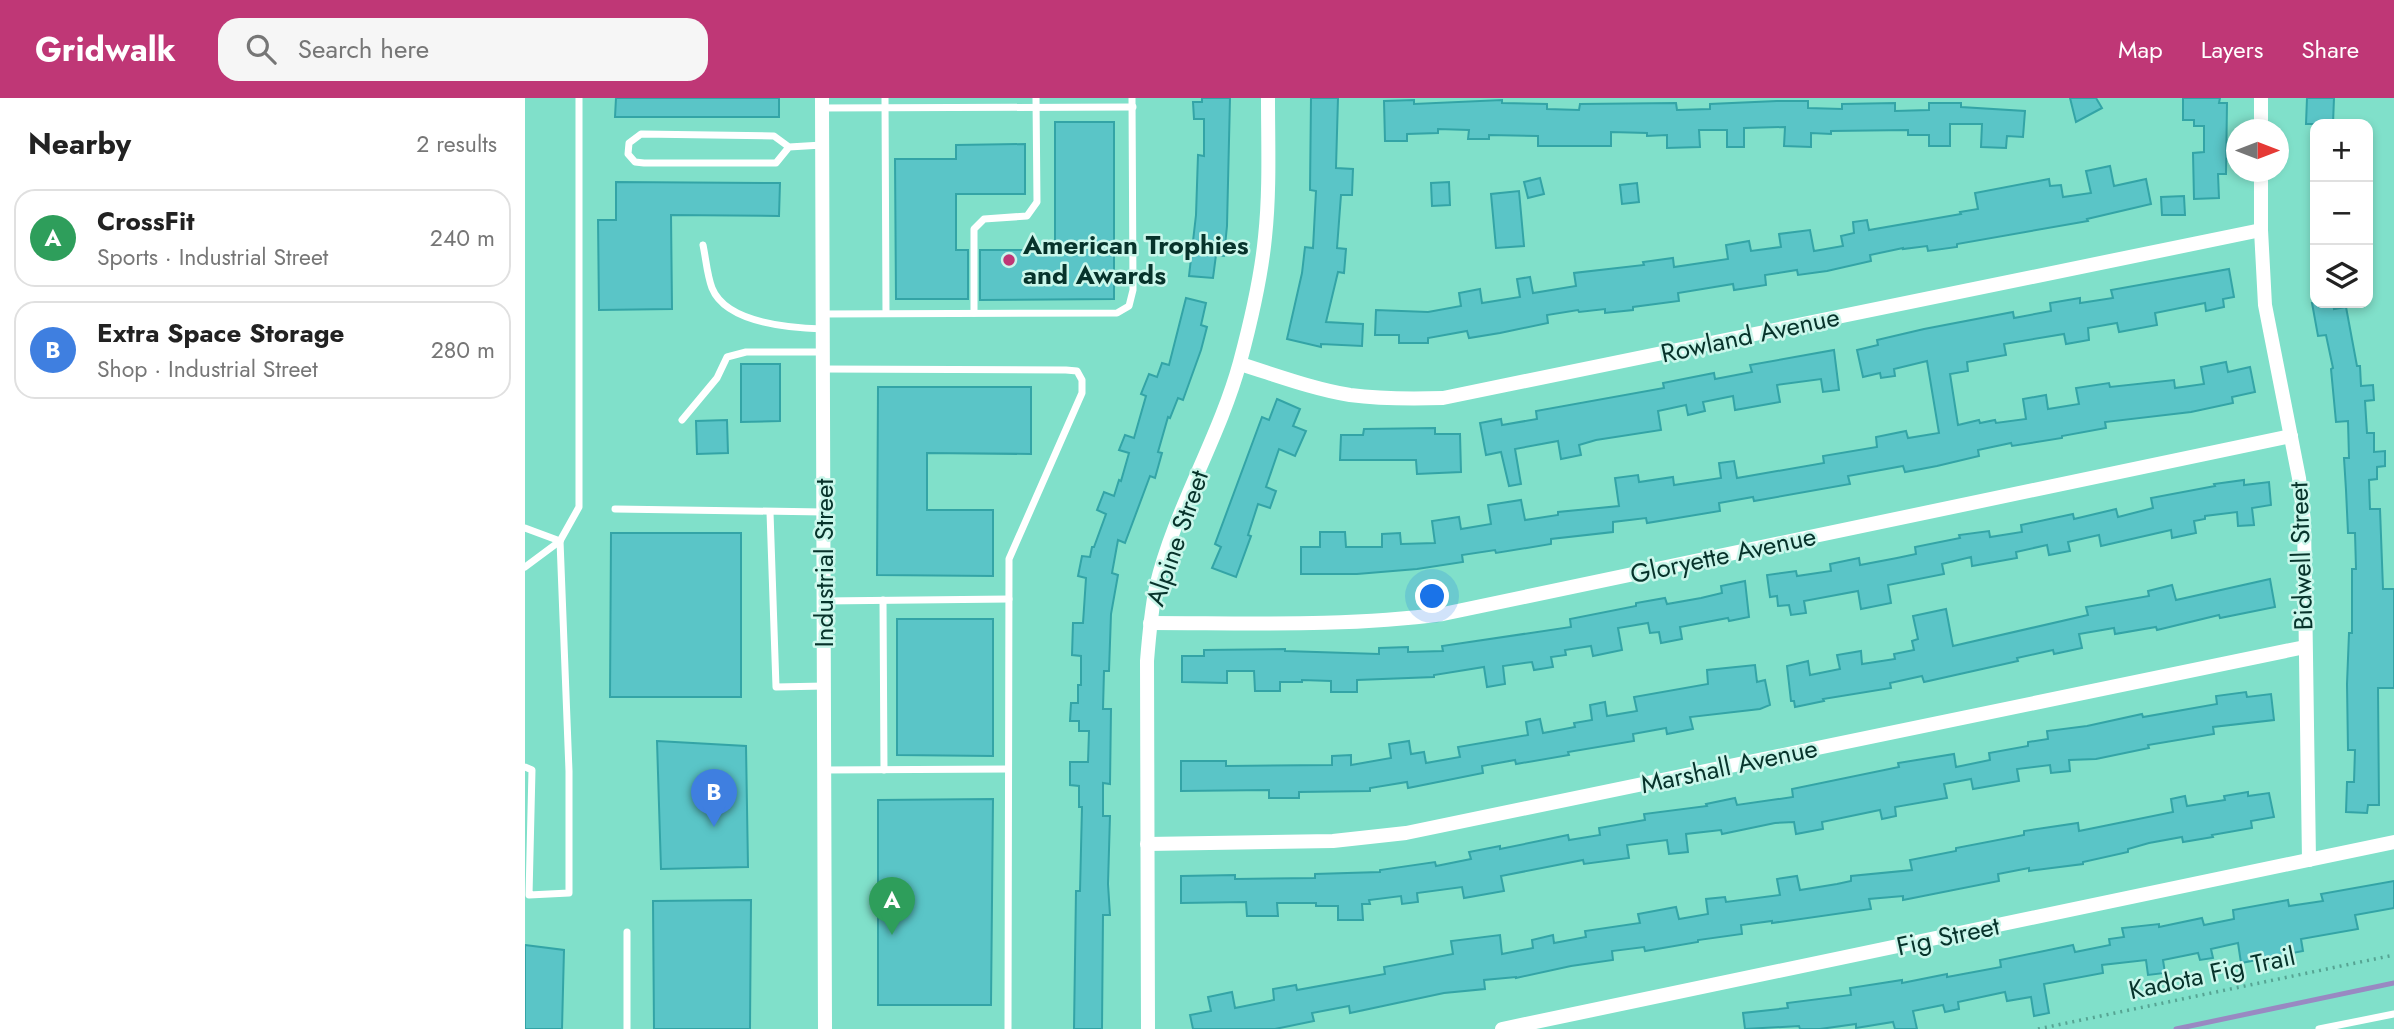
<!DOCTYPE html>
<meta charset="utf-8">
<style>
body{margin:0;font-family:Jost,sans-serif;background:#f6f6f6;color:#222}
.controls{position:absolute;right:21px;top:21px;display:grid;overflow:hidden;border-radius:14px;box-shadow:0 4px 10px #0003}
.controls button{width:63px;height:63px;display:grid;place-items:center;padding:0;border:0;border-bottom:2px solid #e0e0e0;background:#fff;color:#222;font:35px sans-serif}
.compass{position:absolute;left:1701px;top:21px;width:63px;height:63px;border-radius:50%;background:#fff;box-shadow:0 4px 10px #0003;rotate:90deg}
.you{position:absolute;left:908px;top:499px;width:24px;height:24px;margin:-18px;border:5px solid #fff;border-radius:50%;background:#1a73e8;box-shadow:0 0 0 10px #1a73e833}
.badge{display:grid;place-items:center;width:46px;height:46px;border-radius:50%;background:#bf3776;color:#fff;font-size:23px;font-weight:700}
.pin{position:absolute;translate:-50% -58px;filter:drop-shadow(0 2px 4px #0008)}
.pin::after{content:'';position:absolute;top:37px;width:24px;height:21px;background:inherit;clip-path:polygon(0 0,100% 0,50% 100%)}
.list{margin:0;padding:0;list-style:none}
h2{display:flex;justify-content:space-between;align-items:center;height:91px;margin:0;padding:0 28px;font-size:30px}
h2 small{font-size:23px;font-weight:400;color:#767676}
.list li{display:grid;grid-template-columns:46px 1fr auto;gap:21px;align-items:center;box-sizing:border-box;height:98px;margin:0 14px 14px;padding:0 14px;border:2px solid #e0e0e0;border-radius:21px}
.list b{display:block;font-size:26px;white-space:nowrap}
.list p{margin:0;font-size:23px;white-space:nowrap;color:#767676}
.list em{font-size:23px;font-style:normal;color:#767676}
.icon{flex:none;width:38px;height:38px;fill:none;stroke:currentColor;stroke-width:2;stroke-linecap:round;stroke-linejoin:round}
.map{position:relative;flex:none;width:1869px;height:931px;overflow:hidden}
header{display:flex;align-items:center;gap:42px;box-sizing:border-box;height:98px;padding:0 35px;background:#bf3776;color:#fff}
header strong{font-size:33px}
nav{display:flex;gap:38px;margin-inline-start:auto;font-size:24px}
.search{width:490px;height:63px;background:#f6f6f6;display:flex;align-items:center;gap:18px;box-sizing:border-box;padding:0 24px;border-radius:21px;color:#767676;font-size:26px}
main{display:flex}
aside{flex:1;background:#fff}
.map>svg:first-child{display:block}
</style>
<header>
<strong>Gridwalk</strong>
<div class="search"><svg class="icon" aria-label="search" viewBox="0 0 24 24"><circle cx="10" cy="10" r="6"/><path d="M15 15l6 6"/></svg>Search here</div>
<nav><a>Map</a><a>Layers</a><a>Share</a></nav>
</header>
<main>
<aside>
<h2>Nearby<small>2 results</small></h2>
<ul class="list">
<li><span class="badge" style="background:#2e9e5b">A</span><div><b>CrossFit</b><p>Sports · Industrial Street</p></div><em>240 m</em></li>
<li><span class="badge" style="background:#3f7fe0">B</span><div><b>Extra Space Storage</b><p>Shop · Industrial Street</p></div><em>280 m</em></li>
</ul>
</aside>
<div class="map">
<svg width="1869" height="931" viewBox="0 0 1869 931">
<rect width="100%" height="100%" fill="#80e0ca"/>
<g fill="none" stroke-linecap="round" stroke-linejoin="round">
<!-- stream -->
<polyline stroke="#9989c2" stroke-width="5" points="1651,931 1869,885"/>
</g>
<!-- building -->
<g fill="#5ac5c7" stroke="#33a4a6" stroke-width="2">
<polygon points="91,0 254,0 254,19 90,19"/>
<polygon points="677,0 705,0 702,128 699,158 691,157 688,180 664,178 671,117 673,57 679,58 679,21 669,21 668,4 677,4"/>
<polygon points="786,0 813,0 811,70 828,71 827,97 816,97 812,150 821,151 819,175 813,174 801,224 838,226 837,248 796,246 796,249 762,241 777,175 780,149 788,150 791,93 785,92"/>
<polygon points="1545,0 1571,0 1577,10 1551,24"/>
<polygon points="1658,0 1695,0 1694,5 1702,5 1701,76 1693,76 1694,100 1669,101 1668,55 1679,54 1679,28 1669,28 1669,22 1658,22"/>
<polygon points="1782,0 1809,0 1808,26 1781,26"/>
<polygon points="889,2 889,6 977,2 977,5 1022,6 1022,11 1054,12 1055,6 1151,5 1152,12 1185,11 1185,6 1252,3 1283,3 1283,10 1317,11 1317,6 1370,5 1370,13 1404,12 1404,5 1436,5 1436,9 1500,13 1498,39 1482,38 1481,50 1456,49 1457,26 1425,26 1425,48 1404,48 1404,37 1383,37 1383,32 1306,33 1306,36 1286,35 1286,49 1259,48 1260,29 1219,30 1219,49 1202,49 1202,32 1174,32 1175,49 1142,50 1142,37 1122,38 1122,35 1086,34 1086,48 1013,48 1013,38 964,37 964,41 943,41 944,32 913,31 913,35 882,36 882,43 860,43 859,3"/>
<polygon points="530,24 589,24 589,201 455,202 455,152 530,152"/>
<polygon points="500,46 500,96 431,96 431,152 443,152 443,201 371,201 370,61 431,61 431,47"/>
<polygon points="1585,68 1589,88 1621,81 1626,106 1562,121 1563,123 1432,146 1432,149 1403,153 1402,148 1378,151 1378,150 1345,157 1346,163 1302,173 1273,177 1272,172 1240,177 1241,187 1209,192 1208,186 1153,195 1154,203 1108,209 1108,212 1080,215 1080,211 1054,214 1053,212 1022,217 1023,225 975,235 944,240 942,233 903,240 903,245 874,245 874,237 850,237 851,212 903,214 936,208 934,195 955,191 957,205 995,199 992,181 1005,179 1008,195 1051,188 1049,175 1119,167 1118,164 1148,160 1149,169 1203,161 1201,147 1224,143 1226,153 1256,149 1254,136 1285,132 1289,153 1318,148 1316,138 1329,135 1328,124 1342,122 1344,132 1436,116 1435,114 1453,111 1450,95 1524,81 1525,88 1536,87 1538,99 1566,95 1561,73"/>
<polygon points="1015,80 1019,96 1003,100 999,84"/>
<polygon points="91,84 255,85 254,118 146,117 147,211 74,212 73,122 91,122"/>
<polygon points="924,84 925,107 907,108 906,85"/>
<polygon points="1112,85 1114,104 1097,106 1095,87"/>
<polygon points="994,93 999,148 971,150 966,96"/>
<polygon points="1659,98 1660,117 1637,117 1636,99"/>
<polygon points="1704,171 1709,199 1698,201 1699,209 1681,213 1680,205 1630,215 1632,227 1594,234 1592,225 1563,230 1564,242 1541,246 1539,236 1479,246 1481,257 1442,264 1443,273 1425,276 1433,327 1454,322 1455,325 1470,322 1471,325 1501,321 1498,301 1521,297 1523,311 1554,306 1551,290 1584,285 1585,289 1649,282 1650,290 1679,286 1676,269 1701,264 1703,274 1725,269 1730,294 1707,299 1708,305 1666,314 1580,324 1581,330 1537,338 1537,340 1487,348 1486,345 1453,352 1454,358 1412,368 1380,374 1378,368 1323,378 1325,386 1229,403 1228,399 1194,405 1195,413 1122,425 1121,420 1088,424 1088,434 1026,441 1026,446 971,455 970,452 937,457 938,464 892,471 832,476 776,476 776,449 795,449 795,434 820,434 821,449 857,449 857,436 875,435 876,446 910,445 907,423 934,419 936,431 966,426 963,407 996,402 1000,422 1033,417 1033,414 1094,408 1090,380 1113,377 1114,384 1148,379 1149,387 1196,380 1194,365 1209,363 1212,380 1299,365 1298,358 1352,349 1351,339 1381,333 1383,340 1414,335 1402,263 1369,271 1370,278 1356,280 1355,275 1338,279 1332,252 1353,247 1352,242 1399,231 1488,214 1489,220 1526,213 1525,205 1555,200 1555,205 1588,200 1586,192"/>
<polygon points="661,200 681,205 676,227 682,229 676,252 658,302 653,300 645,320 643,319 633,354 637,355 630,380 625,378 600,445 593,442 587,475 593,477 586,516 584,573 579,573 578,611 586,611 585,686 578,685 578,718 585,718 583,786 585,817 578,817 577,931 549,931 551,793 555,793 557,709 554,709 554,688 545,687 545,664 563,664 564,633 554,633 554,623 545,623 546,605 553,605 553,587 556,587 556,558 547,557 548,525 558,525 561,480 553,478 557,458 565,459 567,449 569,449 581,416 572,412 579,394 589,398 594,382 596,383 604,355 594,352 600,337 609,340 621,298 616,296 624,276 632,279 637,265 644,267"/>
<polygon points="1787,205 1808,205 1809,211 1821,209 1832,268 1835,268 1836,288 1848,287 1849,302 1840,303 1842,335 1849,335 1849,354 1860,353 1860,368 1852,369 1852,381 1844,382 1845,411 1855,411 1858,491 1869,491 1869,590 1853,590 1854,707 1843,707 1842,715 1821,714 1822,684 1829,684 1830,652 1823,652 1822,586 1824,535 1827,535 1827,471 1831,471 1830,435 1823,435 1821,392 1819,360 1824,360 1823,323 1811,324 1806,271 1808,270 1801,237 1793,238"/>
<polygon points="1309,252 1314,292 1298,294 1296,281 1252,287 1255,304 1210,312 1208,298 1178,304 1180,313 1163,317 1161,307 1133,313 1136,332 1071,342 1054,347 1056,357 1036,361 1033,343 990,351 996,386 984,388 976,354 961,357 955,325 976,321 977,327 1012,321 1011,313 1139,290 1138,285 1189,275 1190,281 1227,274 1225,267"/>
<polygon points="216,266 255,266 255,323 216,324"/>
<polygon points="353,289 506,289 506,356 402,355 402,412 468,412 468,478 352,477"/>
<polygon points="752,301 775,311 768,328 781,333 770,358 754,351 741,389 751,393 745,410 733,406 723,437 726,438 711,479 687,470 696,449 690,446 737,319 744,322"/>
<polygon points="202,322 203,355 172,356 171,323"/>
<polygon points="910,330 910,336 935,336 936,374 892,376 891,362 815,362 816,337 838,337 839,331"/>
<polygon points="1719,382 1719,387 1744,384 1746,407 1727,410 1729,427 1713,428 1712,414 1680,418 1680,421 1669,423 1671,435 1647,440 1646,432 1576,448 1574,437 1543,444 1545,453 1524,457 1522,447 1491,454 1492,460 1447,468 1446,459 1417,466 1419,476 1363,487 1366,505 1336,511 1333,493 1279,503 1281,515 1266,517 1264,507 1253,508 1252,498 1245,499 1242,477 1271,473 1272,478 1306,473 1305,466 1334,460 1335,467 1372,460 1391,456 1390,449 1435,440 1434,437 1464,433 1465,439 1497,434 1496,427 1548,416 1549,421 1591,411 1593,419 1628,410 1626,400 1690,388 1689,386"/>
<polygon points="86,435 216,435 216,599 85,599"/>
<polygon points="1745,481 1750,509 1695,520 1694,517 1632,532 1631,529 1590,536 1589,530 1554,536 1557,550 1529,556 1528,552 1492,560 1493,563 1399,584 1397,578 1365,585 1366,590 1298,601 1299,603 1270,609 1269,603 1266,603 1262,568 1283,563 1285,577 1315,571 1312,557 1336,553 1337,566 1370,561 1369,556 1389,552 1387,543 1393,541 1388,518 1421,511 1428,548 1563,517 1561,509 1624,498 1623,493 1647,487 1651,502"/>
<polygon points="1220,483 1224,519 1204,523 1203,520 1155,529 1157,541 1136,545 1134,534 1125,535 1123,525 1093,530 1097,552 1068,558 1066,548 1040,552 1041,557 1026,559 1028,569 1009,572 1007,564 978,568 980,586 962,589 959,569 909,577 909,579 832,582 832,594 806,594 806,583 777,582 777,584 755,584 755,593 730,593 729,573 702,573 702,585 657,584 657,558 679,558 679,552 760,551 760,553 854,556 854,550 883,549 883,554 918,553 917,548 1046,529 1045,521 1111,508 1111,505 1140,500 1142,506 1176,500 1197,495 1196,488"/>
<polygon points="372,521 468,521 468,658 372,657"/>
<polygon points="1230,567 1232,584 1240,582 1245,607 1235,611 1165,619 1168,631 1142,636 1141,630 1108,636 1109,643 1043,654 1044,657 991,666 990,662 957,668 958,675 883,690 882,684 845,690 845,693 774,694 774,700 744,700 744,692 656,693 656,663 701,663 701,668 807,667 807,658 826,657 826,667 866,660 864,646 884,643 886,656 899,654 901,665 935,659 933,649 1003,637 1001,624 1015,621 1018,635 1050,629 1049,625 1067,622 1065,607 1080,604 1082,618 1112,613 1109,599 1183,586 1182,572"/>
<polygon points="1721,594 1722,599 1746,596 1749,622 1688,629 1689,636 1623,647 1624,650 1571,661 1544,662 1545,673 1526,675 1525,667 1492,671 1494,683 1448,691 1446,681 1419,686 1422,700 1370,709 1371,718 1357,721 1355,712 1297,724 1298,731 1271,736 1269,724 1250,725 1197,736 1196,732 1161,736 1163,754 1144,756 1142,742 1102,747 1104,760 1059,766 1058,762 976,778 979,793 939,800 937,789 892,795 893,804 877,806 876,798 844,802 845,806 837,806 838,822 813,822 813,808 791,808 791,805 752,805 753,818 722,818 721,804 656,805 656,778 710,777 710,781 790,780 790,776 855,774 855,772 910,764 911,768 946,761 944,754 975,748 975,751 1043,737 1044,742 1075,737 1074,730 1120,722 1119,716 1182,708 1181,706 1210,700 1212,707 1268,699 1267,691 1374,669 1373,665 1429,656 1431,669 1465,662 1464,655 1503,648 1503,644 1523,641 1522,633 1562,628 1617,616 1618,619 1692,606 1691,598"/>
<polygon points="132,643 221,648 223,769 136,771"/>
<polygon points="1723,694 1723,698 1744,695 1749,719 1726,723 1727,730 1687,737 1688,739 1658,744 1657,739 1624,745 1603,751 1603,754 1558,764 1558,766 1504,773 1504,770 1473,776 1474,783 1378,802 1378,798 1344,801 1346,811 1247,825 1247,823 1216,827 1217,836 1173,842 1173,844 1120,853 1119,849 1087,853 1088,862 1046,868 991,880 991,879 959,882 960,891 919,895 825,915 824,908 787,915 789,923 750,931 668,931 665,917 686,913 683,899 707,894 710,910 749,902 748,891 771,887 772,892 860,876 859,869 928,856 926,843 975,837 977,856 1008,850 1007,842 1028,837 1029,845 1061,839 1060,833 1115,825 1113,816 1151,809 1154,821 1183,816 1181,801 1200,799 1201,804 1255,797 1252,781 1272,778 1275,792 1312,786 1326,783 1326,778 1387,772 1385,762 1431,753 1431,750 1499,737 1499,733 1553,725 1554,733 1648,714 1646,701 1660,698 1662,708 1700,702 1699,698"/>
<polygon points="468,701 466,907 353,907 353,702"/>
<polygon points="1869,783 1869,810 1830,817 1833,831 1776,841 1778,853 1716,865 1713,845 1686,851 1688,860 1675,862 1673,855 1638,862 1640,875 1623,877 1621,862 1577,867 1578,875 1519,886 1524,915 1509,918 1506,899 1482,903 1480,894 1433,904 1434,911 1420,914 1418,907 1388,913 1392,931 1370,931 1368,924 1331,930 1331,926 1295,931 1275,931 1274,928 1220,931 1218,915 1263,910 1262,905 1326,897 1325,890 1377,882 1377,885 1422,876 1422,879 1476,869 1475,862 1548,847 1550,854 1585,847 1584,841 1599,839 1597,830 1634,826 1634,829 1677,820 1679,827 1709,821 1708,812 1763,802 1764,808 1798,803 1796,796"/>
<polygon points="226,802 225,931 129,931 128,803"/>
<polygon points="0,847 39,852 37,931 0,931"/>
</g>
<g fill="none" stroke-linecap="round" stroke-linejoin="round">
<!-- path -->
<polyline stroke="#56a493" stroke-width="3.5" stroke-dasharray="2 5" stroke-linecap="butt" points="1513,931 1869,857"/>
<!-- service -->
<g stroke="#fff" stroke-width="7">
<polyline points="360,0 361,215"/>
<polyline points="297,10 608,9"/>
<polyline points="264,49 251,65 119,65 110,64 103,56 104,45 116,36 249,38 264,49 297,47"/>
<path d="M178,147c3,14 4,30 9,43 14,35 79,40 111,41"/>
<polyline points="449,215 449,131 459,121 502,118 512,104 511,0"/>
<polyline points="298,216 592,215 604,208 608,192 607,0"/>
<polyline points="298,271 541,272 552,273 557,282 557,295 484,461 483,931"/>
<polyline points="157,322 192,280 202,259 221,254 298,254"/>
<polyline points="90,411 298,414"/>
<polyline points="245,414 251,589 299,588"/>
<polyline points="0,430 35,443"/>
<polyline points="0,469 35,443 54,409 54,0"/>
<polyline points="358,502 359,672"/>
<polyline points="299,503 484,501"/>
<polyline points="0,669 7,672 4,797 44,795 44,673 35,443"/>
<polyline points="300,672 483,671"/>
<polyline points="102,931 102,834"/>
<polyline points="1794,931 1869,916"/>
</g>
<!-- minor -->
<g stroke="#fff" stroke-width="14">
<polyline points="297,0 300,931"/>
<polyline points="1736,32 1736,0"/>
<polyline points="1736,74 1736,132 1740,207 1774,380 1779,423 1784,762"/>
<path d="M715,266c36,11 73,25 110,31 31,4 62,4 93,3l818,-168"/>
<path d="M625,525c97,0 196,4 293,-9l848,-178"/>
<polyline points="622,746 808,743 881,735 1780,549"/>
<path d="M623,931l-1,-368c2,-25 4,-49 9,-74 18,-77 63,-148 84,-225 11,-41 21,-83 25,-125 5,-46 3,-93 3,-139"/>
<polyline points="977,931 1869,744"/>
</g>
</g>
<!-- markers -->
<circle fill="#bf3776" stroke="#caf7eb" stroke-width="2.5" cx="484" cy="162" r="7"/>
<g text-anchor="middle" stroke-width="5" stroke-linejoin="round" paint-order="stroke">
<!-- poi labels -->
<g font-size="26" font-weight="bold" fill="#07332b" stroke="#caf7eb" text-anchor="start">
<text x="498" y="156">American Trophies<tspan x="498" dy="30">and Awards</tspan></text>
</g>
<!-- street labels -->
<g font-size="26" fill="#07332b" stroke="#caf7eb">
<text transform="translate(1225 237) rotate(-12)" y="9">Rowland Avenue</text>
<text transform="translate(652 440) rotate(-71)" y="9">Alpine Street</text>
<text transform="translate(1198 457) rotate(-12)" y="9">Gloryette Avenue</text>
<text transform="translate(1776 458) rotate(-92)" y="9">Bidwell Street</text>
<text transform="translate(299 465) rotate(-90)" y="9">Industrial Street</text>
<text transform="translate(1204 668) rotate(-12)" y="9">Marshall Avenue</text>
<text transform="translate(1423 838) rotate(-12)" y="9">Fig Street</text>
<text transform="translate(1687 875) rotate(-12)" y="9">Kadota Fig Trail</text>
</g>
</g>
</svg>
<div class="controls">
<button>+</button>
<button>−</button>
<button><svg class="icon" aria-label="layers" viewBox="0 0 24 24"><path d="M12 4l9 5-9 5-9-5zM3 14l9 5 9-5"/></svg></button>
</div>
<svg class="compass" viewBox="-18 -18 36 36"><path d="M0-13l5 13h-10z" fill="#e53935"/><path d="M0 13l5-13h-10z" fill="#767676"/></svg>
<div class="you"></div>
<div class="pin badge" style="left:367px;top:837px;background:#2e9e5b">A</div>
<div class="pin badge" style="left:189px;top:729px;background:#3f7fe0">B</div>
</div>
</main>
